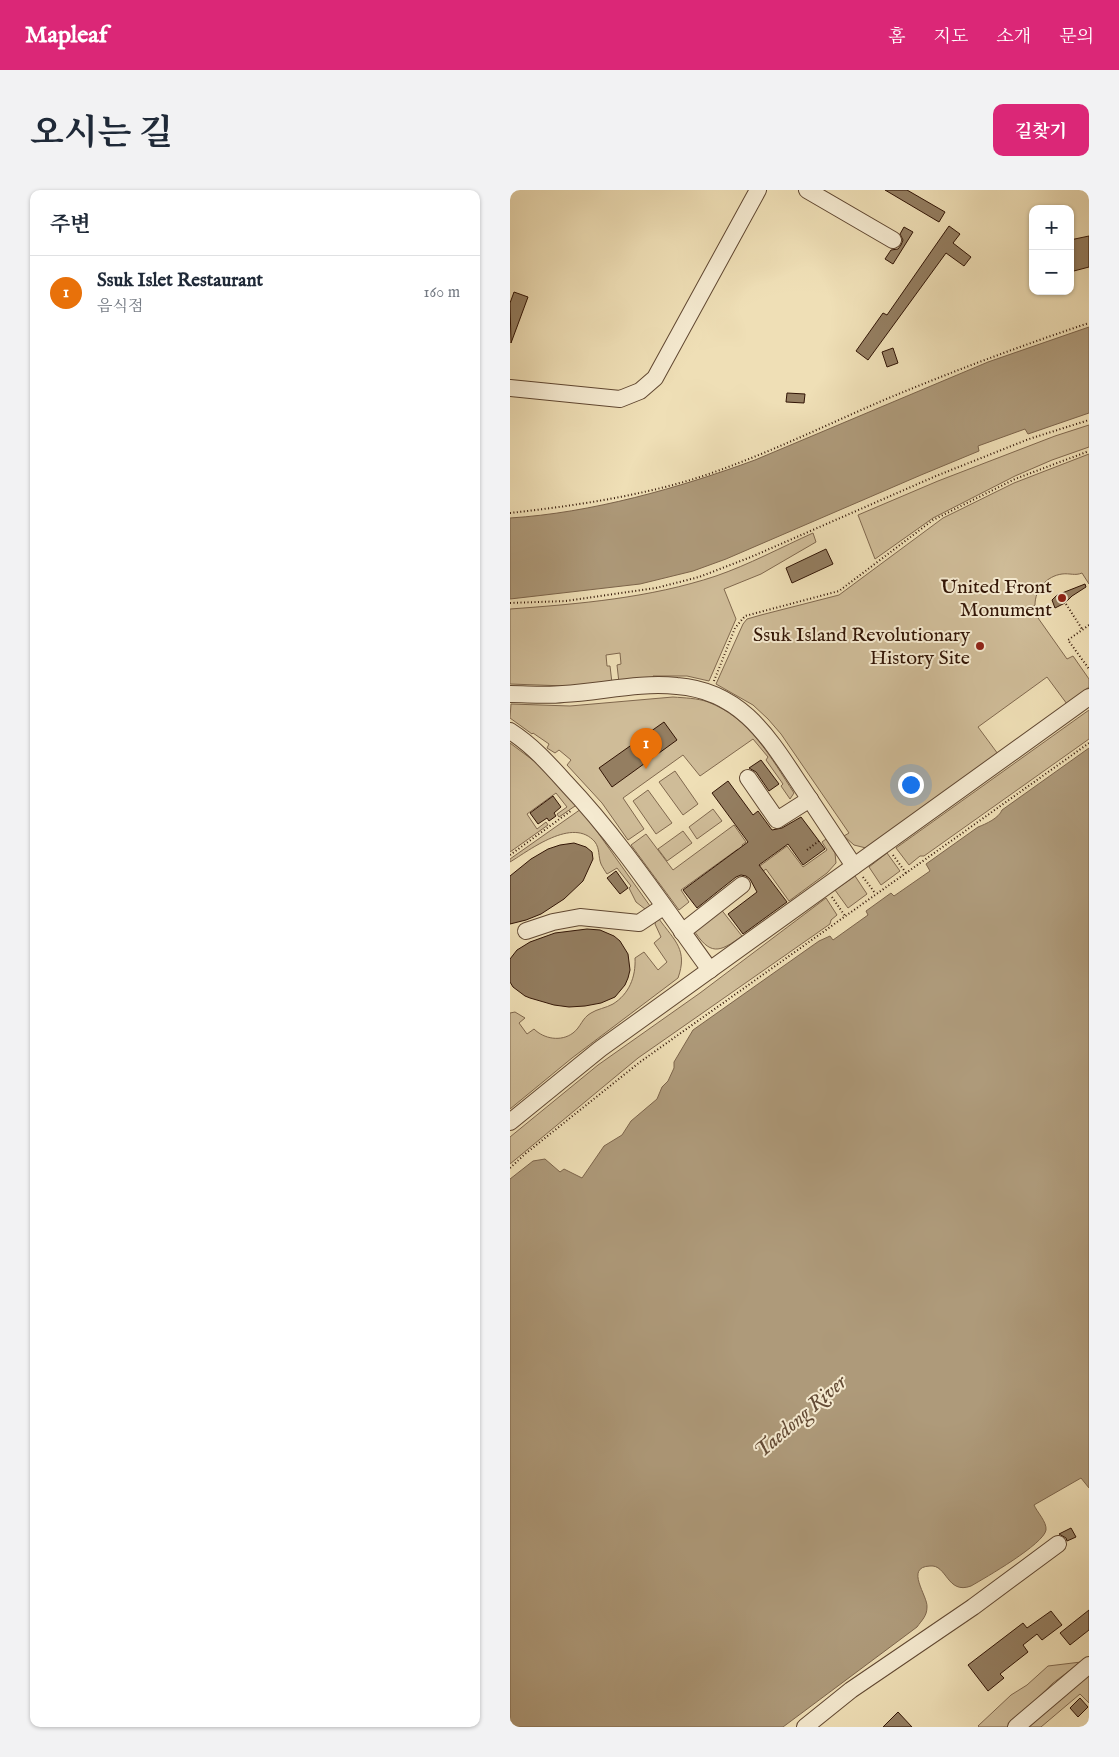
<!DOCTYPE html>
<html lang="ko">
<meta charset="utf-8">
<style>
body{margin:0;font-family:"IM FELL English","Noto Serif KR",serif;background:#f2f2f3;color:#1f2937}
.controls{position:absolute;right:15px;top:15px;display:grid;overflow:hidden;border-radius:10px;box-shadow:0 1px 4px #0004}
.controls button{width:45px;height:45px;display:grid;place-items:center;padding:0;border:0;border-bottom:1px solid #e0e1e3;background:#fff;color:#1f2937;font:25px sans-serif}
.you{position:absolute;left:400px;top:594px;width:18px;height:18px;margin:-12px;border:4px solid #fff;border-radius:50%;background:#1a73e8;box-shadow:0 0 0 8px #1a73e833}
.badge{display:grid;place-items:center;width:32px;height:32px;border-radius:50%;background:#db2777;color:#fff;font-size:16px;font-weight:700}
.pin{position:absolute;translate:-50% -41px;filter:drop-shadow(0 1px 2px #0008)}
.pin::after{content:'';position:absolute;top:26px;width:18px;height:15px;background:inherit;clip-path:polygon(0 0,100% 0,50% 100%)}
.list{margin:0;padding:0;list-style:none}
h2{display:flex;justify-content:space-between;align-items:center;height:65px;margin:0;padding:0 20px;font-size:21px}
h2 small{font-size:16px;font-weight:400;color:#747a83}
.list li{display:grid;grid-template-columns:32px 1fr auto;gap:15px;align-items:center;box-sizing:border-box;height:75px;padding:0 20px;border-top:1px solid #e0e1e3}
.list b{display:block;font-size:19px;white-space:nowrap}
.list p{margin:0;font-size:16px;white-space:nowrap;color:#747a83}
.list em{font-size:16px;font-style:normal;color:#747a83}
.map{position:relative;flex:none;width:579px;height:1537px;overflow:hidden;border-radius:10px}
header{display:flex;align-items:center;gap:30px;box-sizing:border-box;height:70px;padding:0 25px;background:#db2777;color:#fff}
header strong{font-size:24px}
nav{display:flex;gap:28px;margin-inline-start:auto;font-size:18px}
.intro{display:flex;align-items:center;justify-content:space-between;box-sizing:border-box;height:120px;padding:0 30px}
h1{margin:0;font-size:35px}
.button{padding:12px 22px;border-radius:10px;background:#db2777;color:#fff;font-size:18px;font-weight:700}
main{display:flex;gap:30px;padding:0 30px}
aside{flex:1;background:#fff;border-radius:10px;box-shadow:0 1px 4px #0004}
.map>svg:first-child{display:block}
</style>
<header>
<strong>Mapleaf</strong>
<nav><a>홈</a><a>지도</a><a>소개</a><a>문의</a></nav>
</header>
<div class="intro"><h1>오시는 길</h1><a class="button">길찾기</a></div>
<main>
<aside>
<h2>주변<small></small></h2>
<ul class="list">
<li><span class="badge" style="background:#e8710a">1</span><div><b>Ssuk Islet Restaurant</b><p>음식점</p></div><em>160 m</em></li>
</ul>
</aside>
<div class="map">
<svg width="579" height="1537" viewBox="0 0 579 1537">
<rect width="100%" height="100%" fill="#efdfb6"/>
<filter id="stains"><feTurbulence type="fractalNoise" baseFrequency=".004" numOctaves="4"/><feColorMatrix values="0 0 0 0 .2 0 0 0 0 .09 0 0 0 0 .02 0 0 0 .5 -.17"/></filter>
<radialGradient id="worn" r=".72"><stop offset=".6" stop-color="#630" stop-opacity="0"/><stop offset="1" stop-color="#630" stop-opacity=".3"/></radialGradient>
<!-- green -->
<g fill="#cfbc98" stroke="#80684e">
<polygon points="579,235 579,257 542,270 505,286 423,328 365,369 348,325 428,291 545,246"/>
<path d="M579,264v130l-7,-11c-7,3 -12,0 -20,1 -15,2 -27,15 -27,31l-4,3 36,51 6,-3 16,23v8l-22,17 -20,-27 -69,50 20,27 -132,94 -12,-3 -10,-9 5,-3 -68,-99 -13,-15 -15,-14 -37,-21 27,-60 4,-5 14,-4 78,-20 104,-77 71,-35z"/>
<path d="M303,343l3,9 -55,32 -37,15 12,30 -27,62 -22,-5h-34l1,3 -35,4 -2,-18 4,-1 -1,-11 -14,2 1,11h3l2,17 -46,3 -56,-2v-75c69,-5 140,-11 206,-33 32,-11 66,-29 97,-43z"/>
<path d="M163,507c12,1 24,1 35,5 42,16 63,56 86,91l-4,6 -9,-13 2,-2 -17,-24 2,-3 -15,-18 -53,37 -17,-21 -60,43 21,31 -16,11 -26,-37 -35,-38 4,-5 -12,-10 -4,3 -8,-5 2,-4 -16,-11 -1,1 -22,-16 1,-14 59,2z"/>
<polygon points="579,520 579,549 414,666 410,666 399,675 386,658"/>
<polygon points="0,553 40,583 68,614 49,627 47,624 57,617 46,603 17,624 27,639 36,632 38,635 0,662"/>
<polygon points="165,581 188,614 173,625 149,592"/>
<polygon points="138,600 162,633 146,644 123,611"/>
<path d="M71,619l69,97 -5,3 -9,-7 -7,-14 2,-2 -14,-18 -10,6c-2,-3 -4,-6 -6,-10 -3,-8 -1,-15 -6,-22 -22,-26 -65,8 -85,20v-3z"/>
<polygon points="203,619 212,631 187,649 179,637"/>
<polygon points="224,635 236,652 232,655 247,678 277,656 293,677 317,660 312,652 316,649 325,663 326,673 317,683 279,711 256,679 248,685 228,659 171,700 179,712 169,720 121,655 136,644 163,680"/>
<polygon points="173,641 182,653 157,671 148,659"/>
<polygon points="377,663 390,681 371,695 359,677"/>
<polygon points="345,686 357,704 338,718 325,700"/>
<polygon points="316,708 327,725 321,730 320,734 128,868 0,974 0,947 88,875 190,803"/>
<path d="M210,718l22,28c-23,17 -32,20 -49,-7z"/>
<path d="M149,729c16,22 29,31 19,59l-106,80 -62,51v-96l5,-1 10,6 -6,5 8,11 7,-5c10,10 27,13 39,4 8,-6 9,-15 18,-20 6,-4 15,-5 22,-9 16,-10 23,-27 22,-46l9,-6 14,18 9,-8 -13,-19 7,-6 -6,-13 1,-3z"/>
<polygon points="571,1472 543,1493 498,1537 469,1537 468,1536 501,1505 517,1495 538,1476"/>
<polygon points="579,1484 579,1513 570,1504 531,1537 517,1537"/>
</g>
<!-- water -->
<g fill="#ae9a7a" stroke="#7c644b">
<path d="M579,137v86l-61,21 -3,-5 -47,17 1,5 -58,24 -195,84 -33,12 -53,13 -130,15v-81c81,-5 169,-30 245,-58l233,-98z"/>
<path d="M579,558v740l-8,-10 -47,27c3,7 13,17 12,25 -2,14 -61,48 -75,56 -24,9 -24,-22 -41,-20 -26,1 -2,30 -3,41 0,9 -5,13 -10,20l-134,100h-273v-548l23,-18 12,-2 15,13 4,-3 18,9 22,-32 18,-11 9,-14 26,-22 5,-12 6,-6 6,-13v-6l19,-32 126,-89 11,-5 3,4 35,-25 -2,-4 25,-18 3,3 36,-25 -4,-7 52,-37c8,-3 21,-9 24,-17z"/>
</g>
<!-- building -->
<g fill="#947e61" stroke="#311405">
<polygon points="375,0 397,0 435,22 429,32"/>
<polygon points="439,36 450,44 443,53 461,67 454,76 436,63 358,170 346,161 373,123 377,125"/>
<polygon points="394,37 403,42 383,74 375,69 381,60 388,59 391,55 393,50 390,44"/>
<polygon points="579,46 579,77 560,82 560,50"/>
<polygon points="4,102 18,107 1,153 0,113"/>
<polygon points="383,158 388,173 377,177 372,162"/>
<polygon points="277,203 295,204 294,213 276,212"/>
<polygon points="316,359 323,374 282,393 276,378"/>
<polygon points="575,394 576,397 562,406 555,413 545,418 542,410 547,405"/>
<polygon points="154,532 167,550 102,597 89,578"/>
<polygon points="251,570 269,594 259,601 246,582 239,578"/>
<polygon points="218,591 243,625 248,621 262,640 272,638 291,627 315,659 293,675 278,654 249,675 277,712 233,744 218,724 247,702 240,689 236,686 231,685 226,687 187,718 173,700 238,652 202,603"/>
<polygon points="43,606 51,617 44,623 46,626 39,631 37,628 28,634 20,623"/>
<polygon points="64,653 76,657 82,662 83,669 73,691 54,709 31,724 16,730 0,734 0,686 21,669 38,659 50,655"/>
<polygon points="106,681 118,698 110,704 97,688"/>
<polygon points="77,739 90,740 104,746 110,751 118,764 120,780 118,788 115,795 105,807 91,813 75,816 59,817 44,815 20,808 15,806 3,797 0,792 0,769 7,760 20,752 45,743"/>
<polygon points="561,1338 566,1347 557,1351 556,1348 549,1344"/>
<polygon points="579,1420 579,1440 560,1455 550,1443"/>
<polygon points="541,1421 552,1435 532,1450 527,1444 513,1455 518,1462 490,1484 494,1488 478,1501 458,1475 513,1433 517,1438"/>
<polygon points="570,1508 578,1517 568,1527 560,1518"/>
<polygon points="388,1522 402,1537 373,1537"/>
</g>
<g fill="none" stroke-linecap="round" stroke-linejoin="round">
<defs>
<g id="minor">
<polyline points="297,0 383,50"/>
<polyline points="0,198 110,209 130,201 145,188 248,0"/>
<path d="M0,504c17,0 36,2 53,0 38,-2 76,-12 114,-8 65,5 92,52 124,100 18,27 35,53 53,80"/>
<path d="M0,541c22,14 39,33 56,52 54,57 98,124 144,187"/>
<polyline points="238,588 267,630 300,609"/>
<polyline points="16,741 43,732 70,727 129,733 153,717"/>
<polyline points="172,742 232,695"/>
<polyline points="0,932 90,859 579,507"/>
<polyline points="295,1537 341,1500 463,1417 548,1354"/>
<polyline points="506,1537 579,1475"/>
</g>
</defs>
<!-- minor casing -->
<use href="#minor" stroke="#604731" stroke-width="18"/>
<!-- path -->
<g stroke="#311405" stroke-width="2" stroke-dasharray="1 2.5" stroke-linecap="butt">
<path d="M0,323c63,-7 132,-17 193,-37 62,-21 121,-50 181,-76 67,-28 136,-54 205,-77"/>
<polyline points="0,413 56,411 146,398 189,387 241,367 426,286 519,249 579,230"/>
<polyline points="556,414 572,439"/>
<polyline points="579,435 558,450 579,479"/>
<polyline points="204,491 225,438 235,426 329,401 423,330 505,289 579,261"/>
<polyline points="297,660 310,650"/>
<polyline points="0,665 62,620"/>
<polyline points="383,665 396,683"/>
<polyline points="353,687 365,703"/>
<polyline points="322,707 335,726"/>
<polyline points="0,978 15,964 130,872 579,553"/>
</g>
<!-- minor -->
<use href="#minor" stroke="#f5ead0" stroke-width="16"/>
</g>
<!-- markers -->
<g fill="#8f2418" stroke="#f5ead0" stroke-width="2">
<circle cx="552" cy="408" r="5"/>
<circle cx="470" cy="456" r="5"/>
</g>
<g text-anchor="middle" stroke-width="4" stroke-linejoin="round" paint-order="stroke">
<!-- poi labels -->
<g font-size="20" fill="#311405" stroke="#f5ead0" text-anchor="end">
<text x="542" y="403">United Front<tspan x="542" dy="23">Monument</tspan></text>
<text x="460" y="451">Ssuk Island Revolutionary<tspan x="460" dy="23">History Site</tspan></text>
</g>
<!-- water labels -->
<g font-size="21" font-style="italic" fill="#634a34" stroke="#f5ead0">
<text transform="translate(290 1226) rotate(-41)" y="7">Taedong River</text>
</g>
</g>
<rect width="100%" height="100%" filter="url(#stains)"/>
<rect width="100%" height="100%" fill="url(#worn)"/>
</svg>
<div class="controls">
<button>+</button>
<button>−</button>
</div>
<div class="you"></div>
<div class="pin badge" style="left:136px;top:579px;background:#e8710a">1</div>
</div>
</main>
